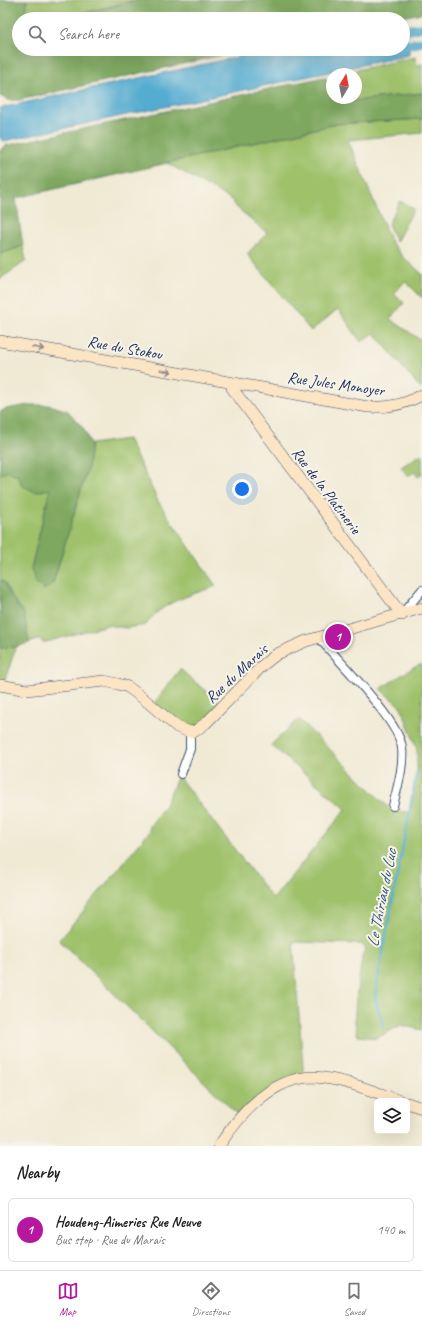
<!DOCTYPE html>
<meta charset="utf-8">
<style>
body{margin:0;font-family:Caveat,sans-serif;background:#f2f2f2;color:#222}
.controls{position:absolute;right:12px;bottom:12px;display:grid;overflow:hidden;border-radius:6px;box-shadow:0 4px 16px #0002}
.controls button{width:36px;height:36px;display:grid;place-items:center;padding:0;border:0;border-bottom:1px solid #e0e0e0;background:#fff;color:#222;font:20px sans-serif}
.compass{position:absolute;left:326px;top:68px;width:36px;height:36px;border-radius:50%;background:#fff;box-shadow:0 4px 16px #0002;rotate:10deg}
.you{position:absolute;left:242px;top:489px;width:14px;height:14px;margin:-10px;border:3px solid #fff;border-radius:50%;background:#1a73e8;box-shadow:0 0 0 6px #1a73e833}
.badge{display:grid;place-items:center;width:26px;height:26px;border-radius:50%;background:#b5179e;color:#fff;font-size:13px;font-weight:700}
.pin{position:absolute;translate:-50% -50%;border:2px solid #fff;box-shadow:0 1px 4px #0006}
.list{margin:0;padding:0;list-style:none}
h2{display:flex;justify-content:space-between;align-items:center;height:52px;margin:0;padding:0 16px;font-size:17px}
h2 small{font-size:13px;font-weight:400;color:#767676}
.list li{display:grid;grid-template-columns:26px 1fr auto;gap:12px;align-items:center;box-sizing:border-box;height:64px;margin:0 8px 8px;padding:0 8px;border:1px solid #e0e0e0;border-radius:6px}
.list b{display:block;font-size:15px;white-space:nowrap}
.list p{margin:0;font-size:13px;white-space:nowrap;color:#767676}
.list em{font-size:13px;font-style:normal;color:#767676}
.icon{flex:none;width:22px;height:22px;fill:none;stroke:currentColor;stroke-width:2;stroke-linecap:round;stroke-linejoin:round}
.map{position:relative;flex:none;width:422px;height:1146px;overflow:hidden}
.search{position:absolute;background:#fff;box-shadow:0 4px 16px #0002;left:12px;right:12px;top:12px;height:44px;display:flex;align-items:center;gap:10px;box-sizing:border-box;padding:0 14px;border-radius:22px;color:#767676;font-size:15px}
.sheet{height:124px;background:#fff}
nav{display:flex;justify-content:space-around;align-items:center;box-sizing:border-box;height:56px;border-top:1px solid #e0e0e0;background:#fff;font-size:11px;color:#767676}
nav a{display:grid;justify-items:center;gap:2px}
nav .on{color:#b5179e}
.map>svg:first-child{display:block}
</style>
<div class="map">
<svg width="422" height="1146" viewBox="0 0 422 1146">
<rect width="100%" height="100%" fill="#f7f3e8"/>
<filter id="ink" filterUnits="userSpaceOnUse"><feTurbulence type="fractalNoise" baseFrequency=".025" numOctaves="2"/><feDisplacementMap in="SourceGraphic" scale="8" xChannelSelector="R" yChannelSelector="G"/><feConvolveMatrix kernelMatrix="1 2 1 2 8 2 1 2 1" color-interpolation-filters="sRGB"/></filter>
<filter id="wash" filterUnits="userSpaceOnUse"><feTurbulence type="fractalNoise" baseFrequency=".012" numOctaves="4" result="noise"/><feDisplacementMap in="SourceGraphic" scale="16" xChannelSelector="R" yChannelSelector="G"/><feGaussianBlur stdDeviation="0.9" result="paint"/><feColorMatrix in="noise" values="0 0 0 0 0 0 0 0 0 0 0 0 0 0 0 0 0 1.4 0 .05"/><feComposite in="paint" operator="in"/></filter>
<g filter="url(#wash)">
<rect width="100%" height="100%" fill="#f0ead4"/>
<!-- green -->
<g fill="#9ec16a" stroke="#5c7864">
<polygon points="27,0 138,0 57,19 24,19"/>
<polygon points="415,57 417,65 422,64 422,93 344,102 337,98 356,98 356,74 338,74"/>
<polygon points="422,119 422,133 348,140 391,242 403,257 422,274 422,298 405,281 394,294 404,303 390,319 422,341 421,389 374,333 361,342 338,309 311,331 247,254 267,233 233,204 234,201 167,163 336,124"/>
<polygon points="400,201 414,209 396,242 388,224"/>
<polygon points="23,246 26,261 0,279 0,254"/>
<path d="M128,439l31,64 57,83c-24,9 -56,16 -70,39l-20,3 -19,-3 -64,18 -3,-4 -11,4 -5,-29 -13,-18 -7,-14 -4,-2v-106l7,-2 43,17 -19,80 13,21 9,-7 35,-116 3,-23z"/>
<polygon points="422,454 422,474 418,477 414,472 408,476 401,467"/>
<polygon points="16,647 3,685 0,685 0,648"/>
<path d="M422,664v366l-21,-5 -24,13 -19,-2c-8,-20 2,-57 4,-80l4,-8 -5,-4 -68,-2 11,136 -11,3 -53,36 -181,-177 91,-109v-5l15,-21 13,-29 95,123 73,-90 -75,-64 28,-26 93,92 17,1 8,-40v-23l-16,-42 -21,-18 31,-20z"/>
<polygon points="180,669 223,706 195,731 152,706"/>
</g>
<!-- forest -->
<g fill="#7ea75e" stroke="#4c6b5e">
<polygon points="0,0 27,0 24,19 19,19 19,49 250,49 19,100 8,100 0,96"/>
<polygon points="138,0 422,0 422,13 392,19 57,19"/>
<path d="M324,77c8,5 8,13 8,21l12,4 78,-9v26l-86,5 -320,74 7,48 -23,8v-103l4,-5z"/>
<polygon points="29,405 50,405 68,411 83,428 91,444 88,467 53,583 44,590 36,584 31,569 50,489 35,492 21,485 19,476 7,472 0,474 0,412 5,409"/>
<polygon points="0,580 4,582 11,596 24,614 29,643 16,647 0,648"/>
</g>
<!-- water -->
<polygon fill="#54acd1" stroke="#386e98" points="403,24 406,26 416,24 417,32 406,35 406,38 409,41 419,39 420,46 409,49 409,55 4,141 0,138 0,108 274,49 403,49"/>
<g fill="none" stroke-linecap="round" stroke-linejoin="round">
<!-- stream -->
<polyline stroke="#54acd1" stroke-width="2.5" points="384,1028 375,998 377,983 417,772"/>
<!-- canal -->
<g stroke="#54acd1" stroke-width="9">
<polyline points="403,32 422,27"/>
<polyline points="403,46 422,42"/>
</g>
</g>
</g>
<g filter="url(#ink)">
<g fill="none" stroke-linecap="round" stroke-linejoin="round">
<defs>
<g id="street">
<polyline points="402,614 422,590"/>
<path d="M318,637c20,23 82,85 84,111 2,19 -5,40 -9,58"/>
<polyline points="181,774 190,749 190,732"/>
</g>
<g id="secondary">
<path d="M0,341l368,66c20,1 36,-2 54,-12"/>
<polyline points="232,383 232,388 402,615"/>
<polyline points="0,685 27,690 104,681 118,684 128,687 144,699 177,727 190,732 195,731 206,723 263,665 277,654 306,641 422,608"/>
<polyline points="407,1103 422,1108"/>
<path d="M219,1146c21,-32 53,-69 95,-69 27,1 61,15 86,24"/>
</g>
</defs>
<!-- street casing -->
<use href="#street" stroke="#3b4b70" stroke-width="10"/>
<!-- secondary casing -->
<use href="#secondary" stroke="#3b4b70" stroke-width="12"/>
<!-- street -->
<use href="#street" stroke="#fff" stroke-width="8"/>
<!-- secondary -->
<use href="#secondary" stroke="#fce5c4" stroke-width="11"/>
</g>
<!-- one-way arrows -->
<defs><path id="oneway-shaft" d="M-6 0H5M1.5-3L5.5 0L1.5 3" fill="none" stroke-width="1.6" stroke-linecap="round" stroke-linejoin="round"/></defs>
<g stroke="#8c8a91">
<use href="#oneway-shaft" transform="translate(38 348) rotate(11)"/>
<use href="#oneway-shaft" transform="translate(166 371) rotate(10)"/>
</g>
</g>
<g text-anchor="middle" stroke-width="4" stroke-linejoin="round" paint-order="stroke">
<!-- street labels -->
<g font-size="16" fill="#1b2f5e" stroke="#f7f3e8">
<text transform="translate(125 347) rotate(10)" y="6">Rue du Stokou</text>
<text transform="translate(336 383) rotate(8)" y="6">Rue Jules Monoyer</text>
<text transform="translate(327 490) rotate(53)" y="6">Rue de la Platinerie</text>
<text transform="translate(236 673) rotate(-43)" y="6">Rue du Marais</text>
</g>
<!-- water labels -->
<g font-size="17" font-style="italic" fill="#2c5480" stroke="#f7f3e8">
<text transform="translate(381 898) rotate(-79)" y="6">Le Thiriau du Luc</text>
</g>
</g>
</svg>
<div class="controls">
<button><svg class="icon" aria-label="layers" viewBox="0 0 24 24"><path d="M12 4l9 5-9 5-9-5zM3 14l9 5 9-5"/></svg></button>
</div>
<svg class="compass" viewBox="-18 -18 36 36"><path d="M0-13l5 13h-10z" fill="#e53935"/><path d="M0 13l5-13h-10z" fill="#767676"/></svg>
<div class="you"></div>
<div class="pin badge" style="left:338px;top:637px">1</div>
<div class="search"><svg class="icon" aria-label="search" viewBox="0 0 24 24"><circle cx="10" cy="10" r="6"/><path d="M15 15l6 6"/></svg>Search here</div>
</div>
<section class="sheet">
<h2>Nearby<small></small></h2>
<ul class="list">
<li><span class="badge">1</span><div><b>Houdeng-Aimeries Rue Neuve</b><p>Bus stop · Rue du Marais</p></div><em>140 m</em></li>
</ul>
</section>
<nav>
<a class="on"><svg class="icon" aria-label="map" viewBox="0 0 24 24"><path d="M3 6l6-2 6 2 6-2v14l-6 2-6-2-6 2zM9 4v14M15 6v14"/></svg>Map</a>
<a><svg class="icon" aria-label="directions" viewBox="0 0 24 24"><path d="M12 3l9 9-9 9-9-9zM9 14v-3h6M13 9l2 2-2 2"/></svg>Directions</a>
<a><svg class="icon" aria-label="saved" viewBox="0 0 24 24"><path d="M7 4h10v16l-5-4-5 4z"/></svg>Saved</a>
</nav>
